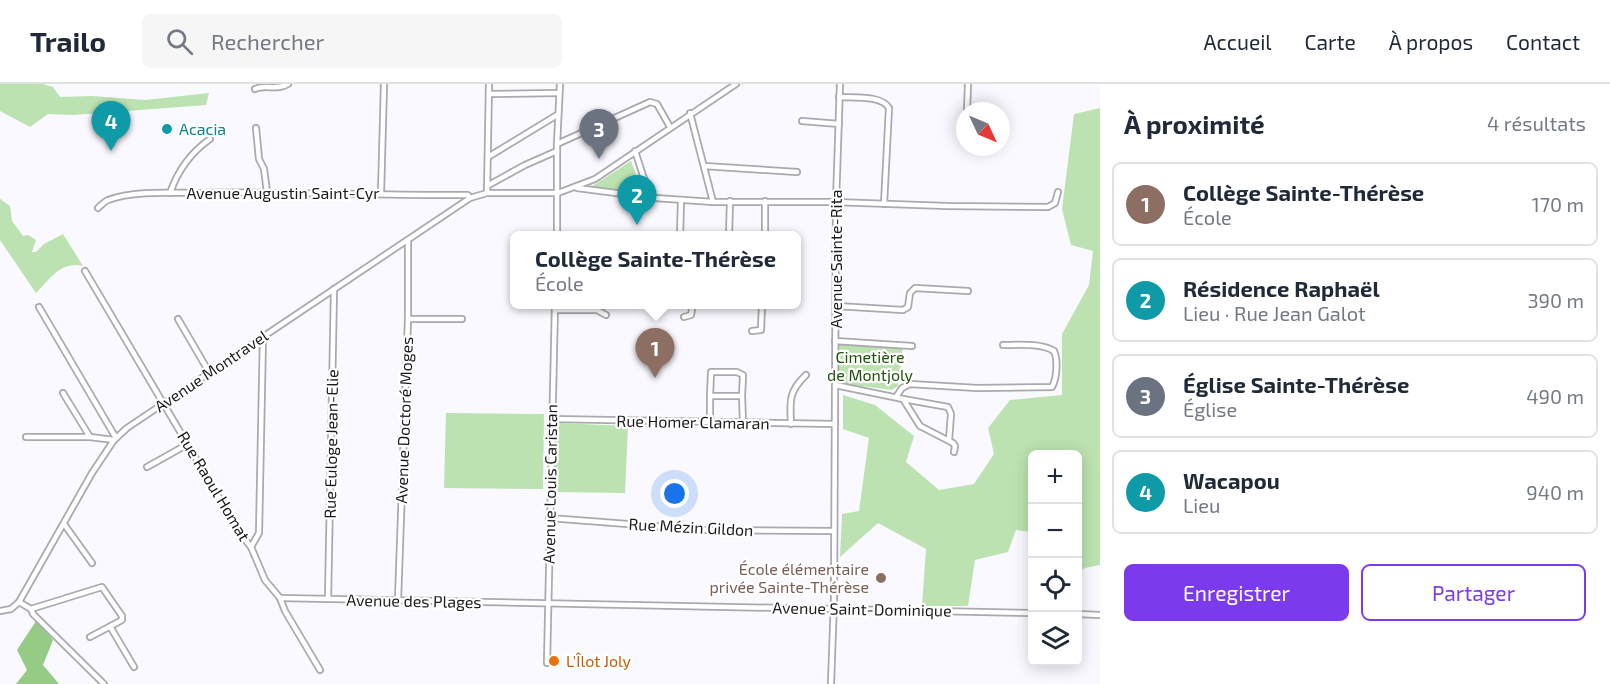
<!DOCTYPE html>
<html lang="fr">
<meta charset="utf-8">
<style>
body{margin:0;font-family:"Exo 2",sans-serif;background:#f6f6f7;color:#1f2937}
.controls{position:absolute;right:18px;bottom:18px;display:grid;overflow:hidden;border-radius:9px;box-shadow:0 3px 15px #0003}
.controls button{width:54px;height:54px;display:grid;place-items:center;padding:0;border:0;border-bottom:2px solid #e0e1e3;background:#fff;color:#1f2937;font:30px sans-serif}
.compass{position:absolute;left:956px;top:18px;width:54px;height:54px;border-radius:50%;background:#fff;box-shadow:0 3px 15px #0003;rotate:134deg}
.you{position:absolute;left:675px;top:410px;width:21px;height:21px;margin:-15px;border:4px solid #fff;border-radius:50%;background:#1a73e8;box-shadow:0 0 0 9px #1a73e833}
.badge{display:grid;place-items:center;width:39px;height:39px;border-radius:50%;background:#7c3aed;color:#fff;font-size:20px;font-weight:700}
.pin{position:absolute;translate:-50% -50px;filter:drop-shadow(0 2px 3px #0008)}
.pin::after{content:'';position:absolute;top:32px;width:21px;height:18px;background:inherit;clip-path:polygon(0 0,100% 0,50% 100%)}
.popup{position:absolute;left:510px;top:147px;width:291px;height:78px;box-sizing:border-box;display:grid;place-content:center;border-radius:9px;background:#fff;filter:drop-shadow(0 2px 4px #0005);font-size:20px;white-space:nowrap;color:#747a83}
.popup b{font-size:22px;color:#1f2937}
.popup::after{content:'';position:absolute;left:50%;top:100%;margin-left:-12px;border:12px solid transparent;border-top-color:#fff}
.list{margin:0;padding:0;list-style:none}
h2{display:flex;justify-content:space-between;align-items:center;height:78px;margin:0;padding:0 24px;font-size:26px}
h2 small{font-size:20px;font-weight:400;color:#747a83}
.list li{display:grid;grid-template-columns:39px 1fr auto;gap:18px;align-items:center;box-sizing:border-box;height:84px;margin:0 12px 12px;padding:0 12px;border:2px solid #e0e1e3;border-radius:9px}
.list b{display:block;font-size:22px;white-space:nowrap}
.list p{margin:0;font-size:20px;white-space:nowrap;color:#747a83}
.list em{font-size:20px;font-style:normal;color:#747a83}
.actions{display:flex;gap:12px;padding:18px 24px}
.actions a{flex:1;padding:14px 0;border:2px solid #7c3aed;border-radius:9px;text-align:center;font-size:21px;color:#7c3aed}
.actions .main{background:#7c3aed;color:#fff}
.icon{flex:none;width:33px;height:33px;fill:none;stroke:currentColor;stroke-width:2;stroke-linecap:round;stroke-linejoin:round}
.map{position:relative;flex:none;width:1100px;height:600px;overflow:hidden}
header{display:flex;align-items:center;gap:36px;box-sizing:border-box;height:84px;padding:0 30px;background:#fff;border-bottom:2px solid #e0e1e3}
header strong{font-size:28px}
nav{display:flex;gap:33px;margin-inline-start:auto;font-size:21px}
.search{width:420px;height:54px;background:#f6f6f7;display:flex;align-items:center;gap:15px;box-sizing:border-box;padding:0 21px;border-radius:9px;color:#747a83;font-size:22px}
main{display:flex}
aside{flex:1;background:#fff}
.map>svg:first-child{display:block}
</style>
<header>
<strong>Trailo</strong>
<div class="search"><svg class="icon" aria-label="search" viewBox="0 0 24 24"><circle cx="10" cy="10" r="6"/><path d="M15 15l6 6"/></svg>Rechercher</div>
<nav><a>Accueil</a><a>Carte</a><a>À propos</a><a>Contact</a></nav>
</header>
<main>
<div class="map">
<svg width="1100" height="600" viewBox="0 0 1100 600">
<rect width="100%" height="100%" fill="#faf9ff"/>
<!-- green -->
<g fill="#bce2b1">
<polygon points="0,0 43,0 53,3 60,13 92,12 145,16 209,9 206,21 74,31 48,30 30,43 0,27"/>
<polygon points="1100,24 1100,481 1085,484 1078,489 1078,370 1032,370 1032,448 1016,446 1008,468 975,476 968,522 922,522 926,465 878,439 840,473 842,430 859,427 869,354 843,345 843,311 875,321 914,352 906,378 939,406 974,400 994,370 988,344 1010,316 1062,311 1062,250 1089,201 1093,167 1071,161 1062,125 1074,30"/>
<polygon points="631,77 642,106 640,109 591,103"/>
<path d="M0,115l10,7 2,15 11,15 5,-1 8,5 -4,12h4l8,-8 19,-10 20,32c-22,-5 -32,12 -47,27l-36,-53z"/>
<polygon points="837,257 903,263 898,302 892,306 837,299"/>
<polygon points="446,329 544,330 543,405 444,404"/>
<polygon points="556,339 628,342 625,409 553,408"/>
</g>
<!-- forest -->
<polygon fill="#95cb85" points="36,537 53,556 43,581 59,600 16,600 27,586 17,566"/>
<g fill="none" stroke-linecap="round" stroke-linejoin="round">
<defs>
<g id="minor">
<path d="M255,5c11,-5 22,2 33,-5"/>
<polyline points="489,10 559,9"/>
<path d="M839,13c14,1 43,-2 50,11l-5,96"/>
<polyline points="967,27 968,0"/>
<polyline points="690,29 713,118"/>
<polyline points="802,37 839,40"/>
<polyline points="256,44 259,75 264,85 267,108"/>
<polyline points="557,60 650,18 657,20 670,43"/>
<polyline points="635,67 650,113"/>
<polyline points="488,73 557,31"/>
<polyline points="704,82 797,88"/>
<polyline points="487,102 525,81 557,67"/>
<polyline points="577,104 655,114 713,118 834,118 947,122 1048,123 1055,119 1058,108"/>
<path d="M170,109c8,-23 20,-40 40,-54"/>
<polyline points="381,109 384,0"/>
<polyline points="487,109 489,0"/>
<path d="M98,124c3,-3 6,-6 10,-8 26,-10 64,-7 91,-7 90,-2 180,3 269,2l2,3"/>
<polyline points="557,152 557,60 560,0"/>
<polyline points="680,152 681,116"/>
<polyline points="729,152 730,117"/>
<polyline points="765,152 765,117"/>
<polyline points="85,187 240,449 251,463 265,496 280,514 285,527 320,586"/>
<polyline points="836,222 903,226 908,223 910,209 915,204 968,207"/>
<polyline points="39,223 116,354"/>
<polyline points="555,226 597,226 606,231"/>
<polyline points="684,233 691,231 693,220"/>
<polyline points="178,235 209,288"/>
<polyline points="408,235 462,235"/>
<polyline points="752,247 761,246 762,220"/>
<polyline points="835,257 912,262"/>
<polyline points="835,301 903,315 920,342 953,359 955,362 954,368"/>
<polyline points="63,309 90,353 114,356"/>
<polyline points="710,312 711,288 737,288 743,291 742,312"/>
<path d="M896,313l6,-9 8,-4 67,4 75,-1c5,-9 6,-27 2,-36 -13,-8 -35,-6 -51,-6"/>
<polyline points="903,315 948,323 951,330 949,356"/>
<polyline points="551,335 835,340"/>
<polyline points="710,339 710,312 742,312 743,339"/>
<path d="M791,340c-1,-22 -3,-32 15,-49"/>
<polyline points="26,353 90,353"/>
<polyline points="147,383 188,360"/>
<polyline points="549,434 706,446 833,447"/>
<polyline points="64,440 92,479"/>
<polyline points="251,463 259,449 263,252"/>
<polyline points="280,514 1032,529"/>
<polyline points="328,515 334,205"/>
<polyline points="398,516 408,235 408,156"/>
<polyline points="19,518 31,525 33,530 104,600"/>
<polyline points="31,525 102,503 122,532 122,536 90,553"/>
<polyline points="0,527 11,525 19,518 92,389 114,356 127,344 470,114 487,109 558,109 595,95 736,0"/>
<polyline points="1078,530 1100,531"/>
<polyline points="111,544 134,583"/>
<polyline points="547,579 555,220"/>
<polyline points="831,599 834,516 836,118 840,0"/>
</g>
</defs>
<!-- minor casing -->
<use href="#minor" stroke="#a9a9af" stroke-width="8"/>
<!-- minor -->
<use href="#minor" stroke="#fff" stroke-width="4.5"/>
</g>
<!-- markers -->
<circle fill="#0f9aa8" stroke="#fff" stroke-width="2" cx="167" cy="45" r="6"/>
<circle fill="#8d6e63" stroke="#fff" stroke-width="2" cx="881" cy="494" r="6"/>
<circle fill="#e8710a" stroke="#fff" stroke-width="2" cx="554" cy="577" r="6"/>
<g text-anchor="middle" stroke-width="4.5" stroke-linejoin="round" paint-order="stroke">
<!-- culture labels -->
<g font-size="16" fill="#0d838f" stroke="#fff" text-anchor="start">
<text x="179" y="51">Acacia</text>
</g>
<!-- street labels -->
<g font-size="16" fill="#1a1a1c" stroke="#fff">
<text x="283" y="115">Avenue Augustin Saint-Cyr</text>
<text transform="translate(836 175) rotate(-90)" y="6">Avenue Sainte-Rita</text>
<text transform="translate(211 287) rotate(-34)" y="6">Avenue Montravel</text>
<text transform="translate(404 336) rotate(-88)" y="6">Avenue Doctoré Moges</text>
<text transform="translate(693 338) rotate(1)" y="6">Rue Homer Clamaran</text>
<text transform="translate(331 360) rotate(-89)" y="6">Rue Euloge Jean-Elie</text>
<text transform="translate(550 400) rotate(-89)" y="6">Avenue Louis Caristan</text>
<text transform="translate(214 402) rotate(59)" y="6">Rue Raoul Homat</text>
<text transform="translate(691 443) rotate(3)" y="6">Rue Mézin Gildon</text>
<text transform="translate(414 517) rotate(1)" y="6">Avenue des Plages</text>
<text transform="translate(862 525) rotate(1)" y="6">Avenue Saint-Dominique</text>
</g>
<!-- park labels -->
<g font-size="16" fill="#1f5209" stroke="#fff">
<text x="870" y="279">Cimetière<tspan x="870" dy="18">de Montjoly</tspan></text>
</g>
<!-- education labels -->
<g font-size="16" fill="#785e54" stroke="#fff" text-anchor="end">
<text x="869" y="491">École élémentaire<tspan x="869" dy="18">privée Sainte-Thérèse</tspan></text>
</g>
<!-- food labels -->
<g font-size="16" fill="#c56008" stroke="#fff" text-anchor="start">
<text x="566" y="583">L'Îlot Joly</text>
</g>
</g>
</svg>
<div class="controls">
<button>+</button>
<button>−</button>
<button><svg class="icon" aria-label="locate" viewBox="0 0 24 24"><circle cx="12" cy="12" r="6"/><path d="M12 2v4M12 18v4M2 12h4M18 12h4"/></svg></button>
<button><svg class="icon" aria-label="layers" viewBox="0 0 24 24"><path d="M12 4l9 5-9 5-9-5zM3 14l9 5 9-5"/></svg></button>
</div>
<svg class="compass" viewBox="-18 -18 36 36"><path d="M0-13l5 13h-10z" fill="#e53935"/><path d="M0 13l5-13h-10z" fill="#747a83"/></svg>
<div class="you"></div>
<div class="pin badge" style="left:655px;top:294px;background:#8d6e63">1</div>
<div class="popup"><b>Collège Sainte-Thérèse</b>École</div>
<div class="pin badge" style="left:637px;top:141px;background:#0f9aa8">2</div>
<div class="pin badge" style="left:599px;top:75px;background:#6b7280">3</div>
<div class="pin badge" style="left:111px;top:67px;background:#0f9aa8">4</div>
</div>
<aside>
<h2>À proximité<small>4 résultats</small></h2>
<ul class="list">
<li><span class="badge" style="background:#8d6e63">1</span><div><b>Collège Sainte-Thérèse</b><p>École</p></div><em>170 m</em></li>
<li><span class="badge" style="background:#0f9aa8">2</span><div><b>Résidence Raphaël</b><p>Lieu · Rue Jean Galot</p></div><em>390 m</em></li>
<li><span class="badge" style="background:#6b7280">3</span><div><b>Église Sainte-Thérèse</b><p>Église</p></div><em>490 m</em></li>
<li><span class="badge" style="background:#0f9aa8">4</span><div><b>Wacapou</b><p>Lieu</p></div><em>940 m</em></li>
</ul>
<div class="actions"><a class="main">Enregistrer</a><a>Partager</a></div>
</aside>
</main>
